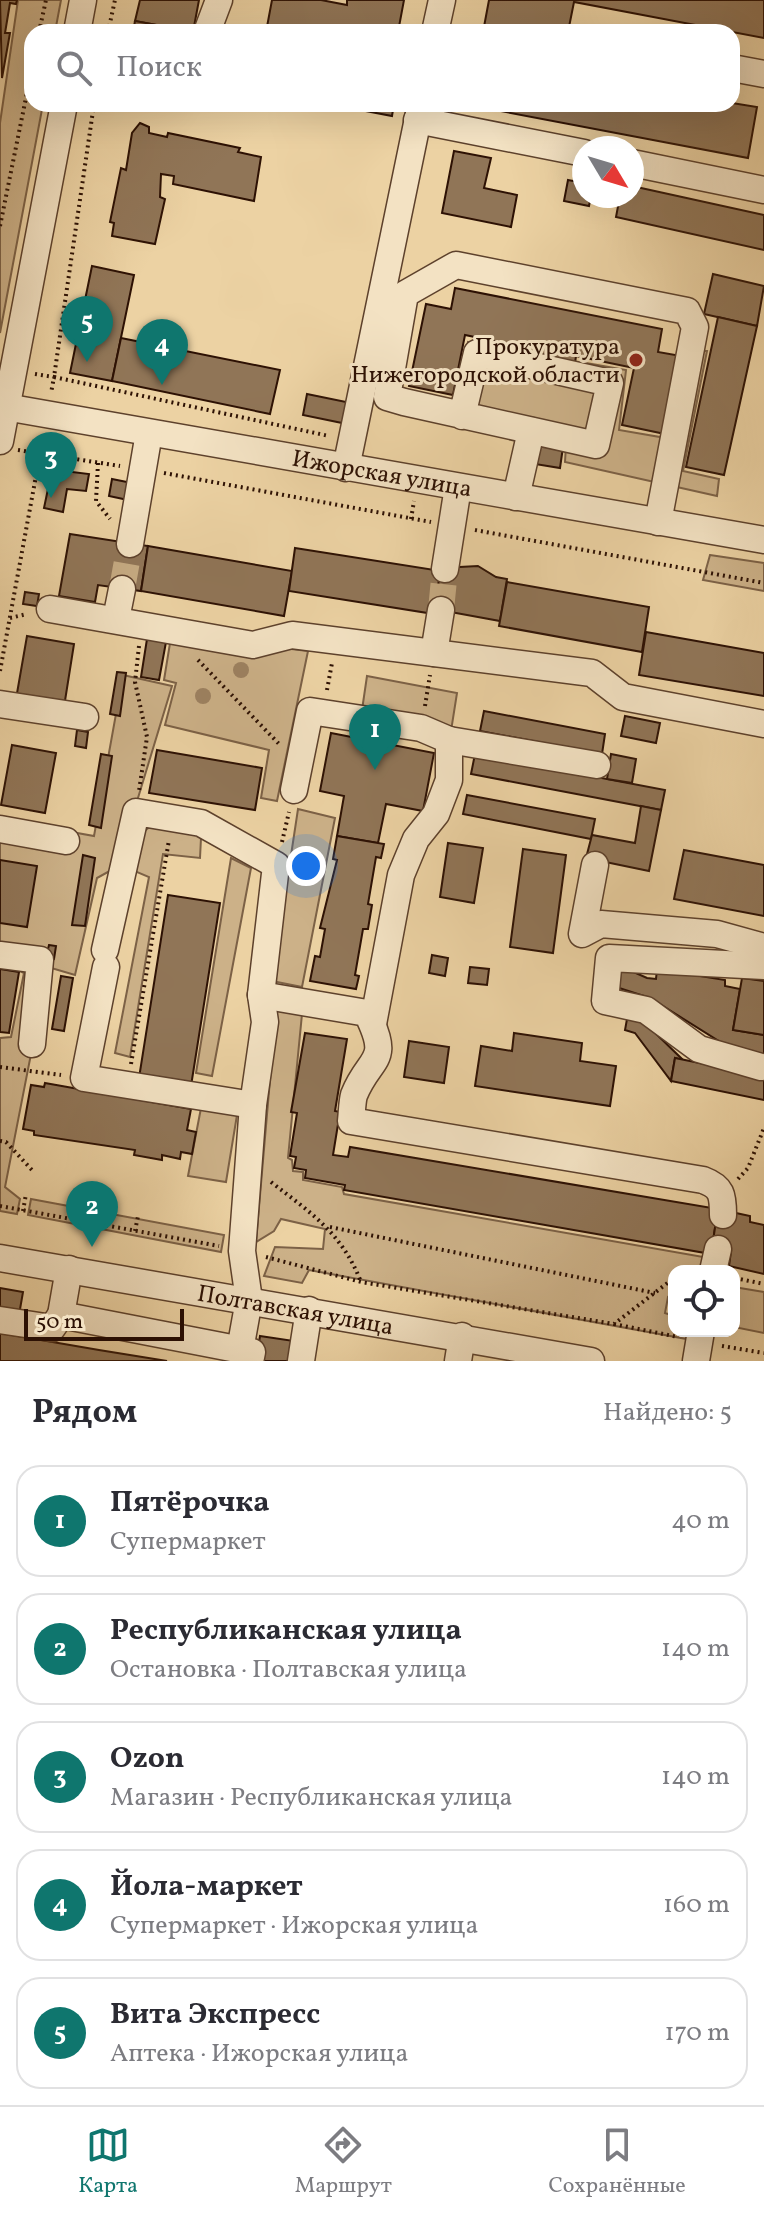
<!DOCTYPE html>
<html lang="ru">
<meta charset="utf-8">
<style>
body{margin:0;font-family:Vollkorn,serif;background:#f7f7f7;color:#2b2b33}
.controls{position:absolute;right:24px;bottom:24px;display:grid;overflow:hidden;border-radius:16px;box-shadow:0 8px 32px #0002}
.controls button{width:72px;height:72px;display:grid;place-items:center;padding:0;border:0;border-bottom:2px solid #e1e1e2;background:#fff;color:#2b2b33;font:40px sans-serif}
.compass{position:absolute;left:572px;top:136px;width:72px;height:72px;border-radius:50%;background:#fff;box-shadow:0 8px 32px #0002;rotate:128deg}
.scale{position:absolute;left:24px;bottom:20px;width:160px;box-sizing:border-box;padding-left:8px;border:4px solid #2d1104;border-top:0;font-size:22px;line-height:28px;white-space:nowrap;color:#2d1104;-webkit-text-stroke:6px #f3e2c3;paint-order:stroke}
.you{position:absolute;left:306px;top:866px;width:28px;height:28px;margin:-20px;border:6px solid #fff;border-radius:50%;background:#1a73e8;box-shadow:0 0 0 12px #1a73e833}
.badge{display:grid;place-items:center;width:52px;height:52px;border-radius:50%;background:#0f766e;color:#fff;font-size:26px;font-weight:700}
.pin{position:absolute;translate:-50% -66px;filter:drop-shadow(0 2px 4px #0008)}
.pin::after{content:'';position:absolute;top:42px;width:28px;height:24px;background:inherit;clip-path:polygon(0 0,100% 0,50% 100%)}
.list{margin:0;padding:0;list-style:none}
h2{display:flex;justify-content:space-between;align-items:center;height:104px;margin:0;padding:0 32px;font-size:34px}
h2 small{font-size:26px;font-weight:400;color:#7c7c81}
.list li{display:grid;grid-template-columns:52px 1fr auto;gap:24px;align-items:center;box-sizing:border-box;height:112px;margin:0 16px 16px;padding:0 16px;border:2px solid #e1e1e2;border-radius:24px}
.list b{display:block;font-size:30px;white-space:nowrap}
.list p{margin:0;font-size:26px;white-space:nowrap;color:#7c7c81}
.list em{font-size:26px;font-style:normal;color:#7c7c81}
.icon{flex:none;width:44px;height:44px;fill:none;stroke:currentColor;stroke-width:2;stroke-linecap:round;stroke-linejoin:round}
.map{position:relative;flex:none;width:764px;height:1361px;overflow:hidden}
.search{position:absolute;background:#fff;box-shadow:0 8px 32px #0002;left:24px;right:24px;top:24px;height:88px;display:flex;align-items:center;gap:20px;box-sizing:border-box;padding:0 28px;border-radius:24px;color:#7c7c81;font-size:30px}
.sheet{height:744px;background:#fff}
nav{display:flex;justify-content:space-around;align-items:center;box-sizing:border-box;height:112px;border-top:2px solid #e1e1e2;background:#fff;font-size:22px;color:#7c7c81}
nav a{display:grid;justify-items:center;gap:4px}
nav .on{color:#0f766e}
.map>svg:first-child{display:block}
</style>
<div class="map">
<svg width="764" height="1361" viewBox="0 0 764 1361">
<rect width="100%" height="100%" fill="#ecd2a3"/>
<filter id="stains"><feTurbulence type="fractalNoise" baseFrequency=".0025" numOctaves="4"/><feColorMatrix values="0 0 0 0 .2 0 0 0 0 .09 0 0 0 0 .02 0 0 0 .5 -.17"/></filter>
<radialGradient id="worn" r=".72"><stop offset=".6" stop-color="#630" stop-opacity="0"/><stop offset="1" stop-color="#630" stop-opacity=".3"/></radialGradient>
<!-- green -->
<g fill="#ccb188" stroke="#7c6146" stroke-width="2">
<polygon points="18,0 61,0 55,32 32,32 32,104 43,104 0,333 0,123"/>
<polygon points="468,342 576,367 581,362 626,370 619,430 666,438 687,351 707,351 683,471 719,479 717,496 565,462 566,445 513,436 459,392"/>
<polygon points="710,555 764,563 764,591 703,580"/>
<polygon points="184,636 308,651 277,801 261,798 269,750 165,725 176,683 164,680 171,637"/>
<polygon points="123,675 172,686 117,867 97,878 75,975 48,967 5,1187 20,1199 17,1214 0,1211 0,1038 11,1037 24,973 0,961 0,819 94,836"/>
<polygon points="367,676 457,693 451,731 362,710"/>
<polygon points="298,809 335,818 302,987 272,981"/>
<polygon points="154,823 195,829 201,838 200,858 163,854 130,1057 115,1053 149,877 132,870 140,835"/>
<polygon points="231,858 251,868 212,1076 196,1073"/>
<polygon points="276,1010 302,1014 288,1158 292,1160 293,1171 303,1172 303,1180 342,1187 344,1194 709,1258 705,1271 674,1271 674,1298 668,1297 665,1313 674,1316 674,1331 692,1331 692,1340 309,1270 302,1283 264,1276 275,1247 323,1249 325,1229 281,1219 274,1231 256,1242"/>
<polygon points="201,1108 237,1115 226,1182 188,1176"/>
<polygon points="31,1199 224,1235 221,1252 28,1215"/>
<polygon points="734,1287 764,1292 764,1333 734,1327"/>
</g>
<!-- building -->
<g fill="#907557" stroke="#2d1104" stroke-width="2">
<polygon points="0,0 17,0 16,4 10,3 5,33 10,33 2,78"/>
<polygon points="140,0 199,0 193,32 135,21"/>
<polygon points="272,0 321,0 347,5 347,0 404,0 398,32 266,32"/>
<polygon points="489,0 764,0 764,38 574,2 568,32 483,32"/>
<polygon points="135,21 189,31 188,32 133,32"/>
<polygon points="732,103 757,107 748,158 469,105"/>
<polygon points="329,104 394,104 392,116"/>
<polygon points="140,123 149,127 149,133 167,137 168,133 240,148 238,152 261,157 254,201 173,184 174,176 161,174 160,197 165,199 155,244 112,236 114,223 110,222 121,168 126,170 132,133"/>
<polygon points="454,151 491,158 484,188 517,195 511,227 442,213"/>
<polygon points="568,180 584,183 584,196 591,196 589,206 564,201"/>
<polygon points="632,186 764,215 764,250 616,217 620,196 632,196"/>
<polygon points="92,266 134,275 112,381 70,373"/>
<polygon points="713,274 764,286 757,326 704,314"/>
<polygon points="455,288 662,329 658,352 681,356 665,434 622,425 634,368 576,356 575,363 522,353 523,347 465,335 453,395 409,386 426,304 451,309"/>
<polygon points="718,317 757,326 724,475 686,467"/>
<polygon points="121,338 280,370 270,414 112,381"/>
<polygon points="307,394 351,403 347,424 303,415"/>
<polygon points="539,443 563,447 560,468 535,464"/>
<polygon points="64,471 89,474 86,491 67,489 63,512 44,508 49,484"/>
<polygon points="112,479 132,483 128,500 109,496"/>
<polygon points="70,534 148,546 141,591 98,585 95,602 59,596"/>
<polygon points="148,546 292,571 284,616 141,591"/>
<polygon points="295,548 441,571 434,614 289,591"/>
<polygon points="478,566 496,577 507,579 500,621 434,609 441,568"/>
<polygon points="507,582 649,607 642,652 499,626"/>
<polygon points="25,592 39,594 37,606 23,604"/>
<polygon points="646,632 764,653 764,696 639,675"/>
<polygon points="27,636 74,644 64,707 16,699"/>
<polygon points="147,639 166,642 159,680 141,677"/>
<polygon points="117,672 126,673 120,716 110,714"/>
<polygon points="484,711 605,734 602,754 480,731"/>
<polygon points="625,716 660,723 656,743 621,736"/>
<polygon points="77,730 88,732 86,748 75,746"/>
<polygon points="331,733 434,753 423,811 386,804 378,843 337,836 344,796 320,791"/>
<polygon points="12,745 56,753 45,813 1,805"/>
<polygon points="157,750 262,768 255,810 149,793"/>
<polygon points="101,754 112,756 101,828 89,825"/>
<polygon points="475,754 665,790 661,810 471,774"/>
<polygon points="611,754 636,759 632,783 607,779"/>
<polygon points="467,795 595,819 591,839 463,814"/>
<polygon points="641,806 661,810 649,871 586,858 592,835 635,843"/>
<polygon points="337,836 384,844 381,858 376,857 368,904 372,905 368,929 363,929 355,975 359,976 356,989 310,981 315,956 320,957 325,929 320,928 337,860 333,859"/>
<polygon points="448,843 483,848 474,903 440,897"/>
<polygon points="523,849 566,855 553,953 510,947"/>
<polygon points="684,850 764,865 764,916 674,899"/>
<polygon points="83,855 95,858 85,926 72,925"/>
<polygon points="0,860 37,866 27,927 0,923"/>
<polygon points="168,895 220,903 191,1086 139,1078"/>
<polygon points="49,945 56,946 54,959 46,957"/>
<polygon points="432,955 448,958 445,976 429,973"/>
<polygon points="620,966 647,978 656,979 657,969 725,980 725,986 740,989 733,1030 764,1035 764,1056 730,1048 650,998 613,986"/>
<polygon points="470,967 489,969 487,985 468,983"/>
<polygon points="0,969 19,972 9,1033 0,1032"/>
<polygon points="61,976 73,978 64,1031 52,1029"/>
<polygon points="742,978 764,981 764,1035 733,1030"/>
<polygon points="627,1019 645,1023 683,1060 675,1058 671,1081 635,1033 625,1030"/>
<polygon points="305,1033 347,1039 335,1111 340,1112 333,1155 348,1157 350,1147 718,1209 711,1254 344,1190 345,1185 305,1178 306,1170 294,1168 296,1157 290,1156 297,1113 291,1112"/>
<polygon points="514,1033 582,1043 580,1061 616,1066 610,1106 475,1086 481,1046 512,1051"/>
<polygon points="409,1041 449,1047 444,1083 404,1077"/>
<polygon points="675,1058 764,1076 764,1100 671,1081"/>
<polygon points="45,1083 191,1109 187,1130 196,1132 192,1154 181,1152 180,1159 162,1155 162,1160 134,1155 135,1150 34,1135 34,1131 23,1129 31,1085 44,1087"/>
<polygon points="736,1213 750,1216 750,1222 764,1225 764,1274 729,1266 731,1251 712,1248 717,1214"/>
<polygon points="0,1288 23,1292 19,1315 0,1312"/>
<polygon points="0,1333 99,1350 167,1361 0,1361"/>
<polygon points="260,1336 294,1341 291,1361 256,1361"/>
</g>
<g fill="none" stroke-linecap="round" stroke-linejoin="round">
<!-- minor-tunnel -->
<g stroke="#c6ab83" stroke-width="26" stroke-dasharray="26 13" stroke-linecap="butt">
<polyline points="122,589 130,544"/>
<polyline points="441,610 445,569"/>
</g>
<defs>
<g id="minor">
<polyline points="77,32 83,0"/>
<polyline points="207,32 219,0"/>
<polyline points="435,32 442,0"/>
<polyline points="732,68 764,74"/>
<polyline points="417,120 584,153"/>
<polyline points="632,163 764,190"/>
<path id="s1" d="M0,406l764,134"/>
<polyline points="462,416 477,353 610,383 596,445 404,402 387,397 405,294 456,265 687,311 695,327 658,522"/>
<polyline points="0,441 64,104"/>
<polyline points="346,468 421,104"/>
<polyline points="516,497 531,431"/>
<polyline points="130,544 149,433"/>
<polyline points="445,569 458,487"/>
<polyline points="50,609 253,645 292,635 592,673 623,697 764,724"/>
<polyline points="116,619 122,589"/>
<polyline points="434,653 441,610"/>
<polyline points="0,704 85,717"/>
<polyline points="449,740 597,765"/>
<polyline points="294,790 310,711 421,728 449,740 449,780 436,814 416,839 401,875 373,1024"/>
<polyline points="0,829 66,841"/>
<polyline points="595,865 582,934 601,924 717,934 764,947"/>
<polyline points="105,950 136,812 201,823 276,865 261,995 265,1022 253,1105 242,1251 249,1300 240,1350"/>
<polyline points="0,955 40,960 32,1044"/>
<polyline points="106,967 84,1078 253,1105"/>
<path d="M261,995l106,18c25,51 3,42 -13,82 -2,7 -2,18 -3,26l352,59c19,7 20,15 20,35"/>
<polyline points="761,1067 699,1049 646,1010 605,1001 609,958 764,966"/>
<path id="s2" d="M0,1258l591,103"/>
<polyline points="713,1271 718,1249"/>
<polyline points="61,1315 69,1269"/>
<polyline points="0,1320 52,1328 61,1315 252,1352 251,1357"/>
<polyline points="301,1361 309,1310"/>
<polyline points="458,1361 462,1336"/>
<polyline points="696,1361 701,1331"/>
</g>
</defs>
<!-- minor casing -->
<use href="#minor" stroke="#5d412c" stroke-width="29"/>
<!-- path -->
<g stroke="#2d1104" stroke-width="4" stroke-dasharray="2 4" stroke-linecap="butt">
<polyline points="39,32 46,0"/>
<polyline points="108,32 115,0"/>
<polyline points="94,104 54,377 329,436"/>
<polyline points="0,226 32,68"/>
<polyline points="35,374 54,377 51,393"/>
<polyline points="18,450 120,466"/>
<polyline points="98,463 96,501 110,519"/>
<polyline points="164,473 431,522"/>
<polyline points="411,519 414,501"/>
<polyline points="475,530 764,583"/>
<polyline points="10,618 27,614"/>
<polyline points="139,646 135,682 147,737 139,791"/>
<polyline points="198,660 281,746"/>
<polyline points="0,671 43,438"/>
<polyline points="327,690 332,663"/>
<polyline points="425,706 430,675"/>
<polyline points="282,842 289,812"/>
<polyline points="131,1064 169,840"/>
<polyline points="0,1067 61,1075"/>
<polyline points="0,1141 6,1142 32,1170"/>
<polyline points="738,1179 748,1168 764,1128"/>
<path d="M271,1182c40,31 71,51 90,100"/>
<polyline points="0,1206 219,1246"/>
<polyline points="23,1211 26,1194"/>
<polyline points="330,1227 655,1293"/>
<polyline points="135,1231 138,1216"/>
<polyline points="266,1257 361,1282 614,1324 674,1278"/>
<polyline points="735,1278 764,1284"/>
<polyline points="614,1324 678,1337"/>
<polyline points="722,1346 764,1353"/>
</g>
<!-- minor -->
<use href="#minor" stroke="#f3e2c3" stroke-width="26"/>
</g>
<!-- trees -->
<g fill="#9d8262">
<circle cx="241" cy="670" r="8"/>
<circle cx="203" cy="696" r="8"/>
</g>
<!-- markers -->
<circle fill="#8f2418" stroke="#f3e2c3" stroke-width="3" cx="636" cy="360" r="8"/>
<g text-anchor="middle" stroke-width="6" stroke-linejoin="round" paint-order="stroke">
<!-- poi labels -->
<g font-size="24" fill="#2d1104" stroke="#f3e2c3" text-anchor="end">
<text x="620" y="354">Прокуратура<tspan x="620" dy="28">Нижегородской области</tspan></text>
</g>
<!-- street labels -->
<g font-size="24" fill="#2d1104" stroke="#f3e2c3">
<text dy="8" stroke="none"><textPath href="#s1" startOffset="388">Ижорская улица</textPath></text>
<text dy="8" stroke="none"><textPath href="#s2" startOffset="300">Полтавская улица</textPath></text>
</g>
</g>
<rect width="100%" height="100%" filter="url(#stains)"/>
<rect width="100%" height="100%" fill="url(#worn)"/>
</svg>
<div class="controls">
<button><svg class="icon" aria-label="locate" viewBox="0 0 24 24"><circle cx="12" cy="12" r="6"/><path d="M12 2v4M12 18v4M2 12h4M18 12h4"/></svg></button>
</div>
<svg class="compass" viewBox="-18 -18 36 36"><path d="M0-13l5 13h-10z" fill="#e53935"/><path d="M0 13l5-13h-10z" fill="#7c7c81"/></svg>
<div class="scale">50 m</div>
<div class="you"></div>
<div class="pin badge" style="left:375px;top:770px">1</div>
<div class="pin badge" style="left:92px;top:1247px">2</div>
<div class="pin badge" style="left:51px;top:498px">3</div>
<div class="pin badge" style="left:162px;top:385px">4</div>
<div class="pin badge" style="left:87px;top:362px">5</div>
<div class="search"><svg class="icon" aria-label="search" viewBox="0 0 24 24"><circle cx="10" cy="10" r="6"/><path d="M15 15l6 6"/></svg>Поиск</div>
</div>
<section class="sheet">
<h2>Рядом<small>Найдено: 5</small></h2>
<ul class="list">
<li><span class="badge">1</span><div><b>Пятёрочка</b><p>Супермаркет</p></div><em>40 m</em></li>
<li><span class="badge">2</span><div><b>Республиканская улица</b><p>Остановка · Полтавская улица</p></div><em>140 m</em></li>
<li><span class="badge">3</span><div><b>Ozon</b><p>Магазин · Республиканская улица</p></div><em>140 m</em></li>
<li><span class="badge">4</span><div><b>Йола-маркет</b><p>Супермаркет · Ижорская улица</p></div><em>160 m</em></li>
<li><span class="badge">5</span><div><b>Вита Экспресс</b><p>Аптека · Ижорская улица</p></div><em>170 m</em></li>
</ul>
</section>
<nav>
<a class="on"><svg class="icon" aria-label="map" viewBox="0 0 24 24"><path d="M3 6l6-2 6 2 6-2v14l-6 2-6-2-6 2zM9 4v14M15 6v14"/></svg>Карта</a>
<a><svg class="icon" aria-label="directions" viewBox="0 0 24 24"><path d="M12 3l9 9-9 9-9-9zM9 14v-3h6M13 9l2 2-2 2"/></svg>Маршрут</a>
<a><svg class="icon" aria-label="saved" viewBox="0 0 24 24"><path d="M7 4h10v16l-5-4-5 4z"/></svg>Сохранённые</a>
</nav>
